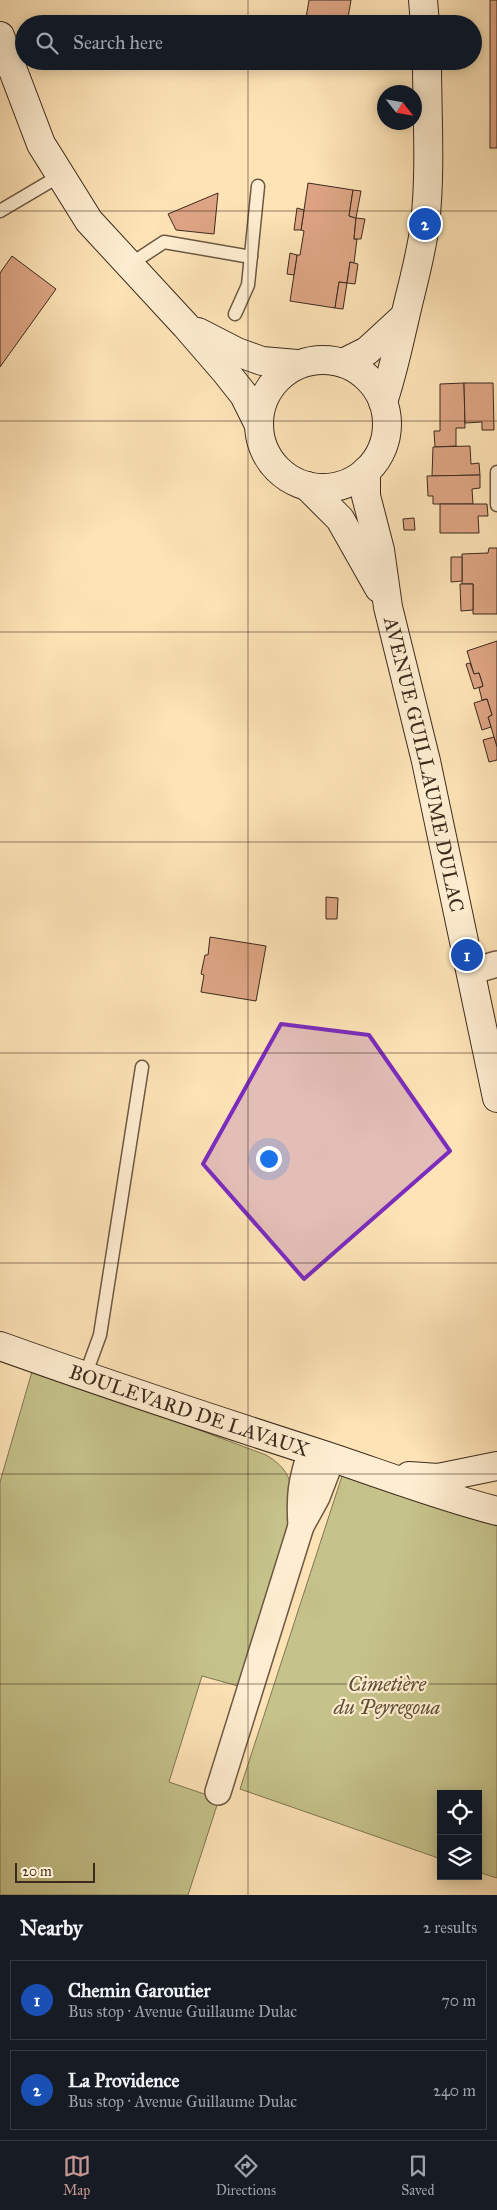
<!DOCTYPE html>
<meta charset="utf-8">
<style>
body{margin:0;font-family:"IM FELL Great Primer",serif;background:#20242c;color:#f1f3f6}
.controls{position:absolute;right:15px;bottom:15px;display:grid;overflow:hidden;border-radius:0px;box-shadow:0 2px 12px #0003}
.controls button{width:45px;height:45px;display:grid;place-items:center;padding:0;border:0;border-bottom:1px solid #363941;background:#171b24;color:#f1f3f6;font:25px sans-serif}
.compass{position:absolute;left:377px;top:85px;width:45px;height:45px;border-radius:50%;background:#171b24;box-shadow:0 2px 12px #0003;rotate:121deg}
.scale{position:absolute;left:15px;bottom:12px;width:80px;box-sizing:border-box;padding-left:5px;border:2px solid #3c2a1d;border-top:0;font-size:14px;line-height:18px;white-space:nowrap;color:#3c2a1d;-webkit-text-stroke:4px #feedd0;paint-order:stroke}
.you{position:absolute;left:268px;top:1158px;width:18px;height:18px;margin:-12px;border:4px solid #fff;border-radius:50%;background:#1a73e8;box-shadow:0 0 0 8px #1a73e833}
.badge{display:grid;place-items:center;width:32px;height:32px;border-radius:50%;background:#c59692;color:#fff;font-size:16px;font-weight:700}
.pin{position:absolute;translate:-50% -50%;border:2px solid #fff;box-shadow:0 1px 5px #0006}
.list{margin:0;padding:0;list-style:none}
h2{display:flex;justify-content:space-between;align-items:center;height:65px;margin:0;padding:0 20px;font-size:21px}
h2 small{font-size:16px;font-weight:400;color:#9ea1a6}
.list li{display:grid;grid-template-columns:32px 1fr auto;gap:15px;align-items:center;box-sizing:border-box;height:80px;margin:0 10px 10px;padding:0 10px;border:1px solid #363941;border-radius:0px}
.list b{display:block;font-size:19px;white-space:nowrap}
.list p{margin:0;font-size:16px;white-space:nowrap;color:#9ea1a6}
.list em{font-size:16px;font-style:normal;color:#9ea1a6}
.icon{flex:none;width:28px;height:28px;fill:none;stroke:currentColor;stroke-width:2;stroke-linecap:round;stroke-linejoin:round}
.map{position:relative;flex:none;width:497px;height:1895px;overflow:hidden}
.search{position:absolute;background:#171b24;box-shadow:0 2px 12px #0003;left:15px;right:15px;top:15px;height:55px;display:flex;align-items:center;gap:12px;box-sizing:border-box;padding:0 18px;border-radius:28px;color:#9ea1a6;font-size:19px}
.sheet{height:245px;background:#171b24}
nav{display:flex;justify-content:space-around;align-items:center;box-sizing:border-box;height:70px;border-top:1px solid #363941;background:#171b24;font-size:14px;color:#9ea1a6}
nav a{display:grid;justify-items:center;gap:2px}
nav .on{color:#c59692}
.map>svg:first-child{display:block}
</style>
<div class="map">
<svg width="497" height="1895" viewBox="0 0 497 1895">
<rect width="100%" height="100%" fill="#fde3b6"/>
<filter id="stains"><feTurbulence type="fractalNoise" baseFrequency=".004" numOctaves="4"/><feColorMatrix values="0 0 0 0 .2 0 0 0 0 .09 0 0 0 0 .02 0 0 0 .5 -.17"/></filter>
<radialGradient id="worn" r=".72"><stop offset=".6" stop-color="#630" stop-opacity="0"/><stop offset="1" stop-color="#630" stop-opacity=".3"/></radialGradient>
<!-- green -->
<g fill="#c5c28a" stroke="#807654">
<path d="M33,1368l233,87c23,14 24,24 29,49l-57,182 -36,-10 -33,106 50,17 -31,96h-188v-413z"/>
<polygon points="343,1473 497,1525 497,1878 478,1872 478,1794 441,1794 441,1859 240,1789"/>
</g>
<!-- building -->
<g fill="#dea584" stroke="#3c2a1d">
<polygon points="309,0 351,0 347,24 305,24"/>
<rect x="490" y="0" width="7" height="148"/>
<polygon points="308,183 353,190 349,216 356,218 354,239 357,239 354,263 350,262 347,283 339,282 335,308 290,301 297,255 300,255 304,231 301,230"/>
<polygon points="353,190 361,191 356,218 349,216"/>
<polygon points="218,193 214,234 176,230 168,214"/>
<polygon points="297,208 304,210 301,230 294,230"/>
<polygon points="356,218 365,219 361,239 354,239"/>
<polygon points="290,253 297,255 294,275 287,274"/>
<polygon points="12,256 56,289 0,367 0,273"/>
<polygon points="350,262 358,264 355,284 347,283"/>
<polygon points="339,282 347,283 343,309 335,308"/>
<polygon points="464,383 465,428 456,428 456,446 435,447 434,431 440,431 440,384"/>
<polygon points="464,383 493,383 494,430 482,430 482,422 465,423"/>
<polygon points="470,446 471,464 479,463 480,475 432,476 433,447"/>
<polygon points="480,475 480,488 472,489 473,504 433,504 433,496 428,496 427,476"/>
<polygon points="440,504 487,504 488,516 478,516 479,533 440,533"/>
<polygon points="414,518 415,530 404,530 403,519"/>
<polygon points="489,548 497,548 497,614 473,614 473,584 462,584 462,554 488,553"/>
<polygon points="451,557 462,557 462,581 451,582"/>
<polygon points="460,584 473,584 473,610 461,611"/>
<polygon points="497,641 497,747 488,717 492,715 487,699 482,700 479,688 483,686 479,673 474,674 467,651"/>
<polygon points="470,663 474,674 479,673 483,686 474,689 466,664"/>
<polygon points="487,699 492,715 488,717 491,727 482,730 474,703"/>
<polygon points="494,737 497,747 497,760 489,762 483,740"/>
<polygon points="326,897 338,898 337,919 326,919"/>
<polygon points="210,937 266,946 256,1001 201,992 204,975 201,974 205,955 208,955"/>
</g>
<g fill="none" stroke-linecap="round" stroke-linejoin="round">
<defs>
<g id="lane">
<polyline points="0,211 61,175"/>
<polyline points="129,265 164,242 251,257"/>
<polyline points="235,314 248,285 258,186"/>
<polyline points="497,472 497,505"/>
<polyline points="85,1376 100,1335 142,1067"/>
</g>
<g id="street">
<polyline points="470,972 497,964"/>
<path d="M311,1451c-10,30 -12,44 -10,75l16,-29 15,-39"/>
<polyline points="218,1792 301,1526"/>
</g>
<g id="secondary">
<polyline points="423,0 425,24"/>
<polyline points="0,36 41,144 89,221 186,326 225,371 244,395 258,423"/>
<polyline points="198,332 237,352 262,361 297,364"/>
<circle cx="323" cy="424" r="64"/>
<polyline points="343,363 367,351 405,316"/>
<path d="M383,402c10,-30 15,-55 22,-85 7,-31 16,-61 20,-93 6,-53 2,-109 2,-163"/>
<path id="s1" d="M366,471v25l14,54 8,57 38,154 71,337"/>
<polyline points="307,486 340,519 379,588"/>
<path id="s2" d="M0,1346c109,39 218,75 327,110 57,19 112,40 170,55"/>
<polyline points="409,1476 438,1478 497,1466"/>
</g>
</defs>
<!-- lane casing -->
<use href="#lane" stroke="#6c5843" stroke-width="15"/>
<!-- street casing -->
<use href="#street" stroke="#6c5843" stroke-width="28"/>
<!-- secondary casing -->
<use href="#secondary" stroke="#3c2a1d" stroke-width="30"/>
<!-- lane -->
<use href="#lane" stroke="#feedd0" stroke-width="12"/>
<!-- street -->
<use href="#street" stroke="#feedd0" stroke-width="25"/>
<!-- secondary -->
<use href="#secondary" stroke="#feedd0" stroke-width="28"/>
</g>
<!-- marked area -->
<path fill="#7b2cbf" fill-opacity="0.2" stroke="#7b2cbf" stroke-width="4" stroke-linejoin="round" d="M281,1024l88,11 81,116 -146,128 -101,-115z"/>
<!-- grid -->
<path fill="none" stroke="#3c2a1d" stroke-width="1" stroke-opacity="0.55" d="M248,0v24M248,61v1834M0,211h497M0,421h497M0,632h497M0,842h497M0,1053h497M0,1263h497M0,1474h497M0,1684h497"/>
<g text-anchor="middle" stroke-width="4.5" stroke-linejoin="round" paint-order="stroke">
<!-- street labels -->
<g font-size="20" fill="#3c2a1d" stroke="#feedd0">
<text dy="7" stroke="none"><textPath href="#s1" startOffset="300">AVENUE GUILLAUME DULAC</textPath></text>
<text dy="7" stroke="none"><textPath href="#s2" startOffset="200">BOULEVARD DE LAVAUX</textPath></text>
</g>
<!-- park labels -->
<g font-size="20" font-style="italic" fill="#5e5038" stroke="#feedd0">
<text x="387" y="1691">Cimetière<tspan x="387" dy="23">du Peyregoua</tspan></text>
</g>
</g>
<rect width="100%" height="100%" filter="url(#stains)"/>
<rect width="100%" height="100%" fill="url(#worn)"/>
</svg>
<div class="controls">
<button><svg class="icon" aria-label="locate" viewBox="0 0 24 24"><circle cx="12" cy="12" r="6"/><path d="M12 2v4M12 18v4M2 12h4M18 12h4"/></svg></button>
<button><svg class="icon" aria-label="layers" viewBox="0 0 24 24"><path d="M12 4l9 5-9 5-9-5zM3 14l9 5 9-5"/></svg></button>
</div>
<svg class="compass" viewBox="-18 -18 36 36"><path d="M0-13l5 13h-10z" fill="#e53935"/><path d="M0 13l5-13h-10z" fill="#9ea1a6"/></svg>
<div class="scale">20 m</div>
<div class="you"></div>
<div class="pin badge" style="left:467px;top:955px;background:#1a4fb4">1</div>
<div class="pin badge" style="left:425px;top:224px;background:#1a4fb4">2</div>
<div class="search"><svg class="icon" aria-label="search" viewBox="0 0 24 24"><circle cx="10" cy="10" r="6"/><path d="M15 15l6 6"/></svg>Search here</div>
</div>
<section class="sheet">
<h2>Nearby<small>2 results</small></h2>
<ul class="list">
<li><span class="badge" style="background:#1a4fb4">1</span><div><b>Chemin Garoutier</b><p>Bus stop · Avenue Guillaume Dulac</p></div><em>70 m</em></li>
<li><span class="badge" style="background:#1a4fb4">2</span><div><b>La Providence</b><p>Bus stop · Avenue Guillaume Dulac</p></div><em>240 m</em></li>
</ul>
</section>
<nav>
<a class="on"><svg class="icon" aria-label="map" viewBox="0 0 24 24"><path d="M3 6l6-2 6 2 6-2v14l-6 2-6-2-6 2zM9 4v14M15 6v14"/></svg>Map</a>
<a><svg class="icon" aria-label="directions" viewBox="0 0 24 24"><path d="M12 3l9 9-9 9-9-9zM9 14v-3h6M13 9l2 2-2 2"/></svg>Directions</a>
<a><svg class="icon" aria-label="saved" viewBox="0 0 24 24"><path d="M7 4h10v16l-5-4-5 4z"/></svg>Saved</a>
</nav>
